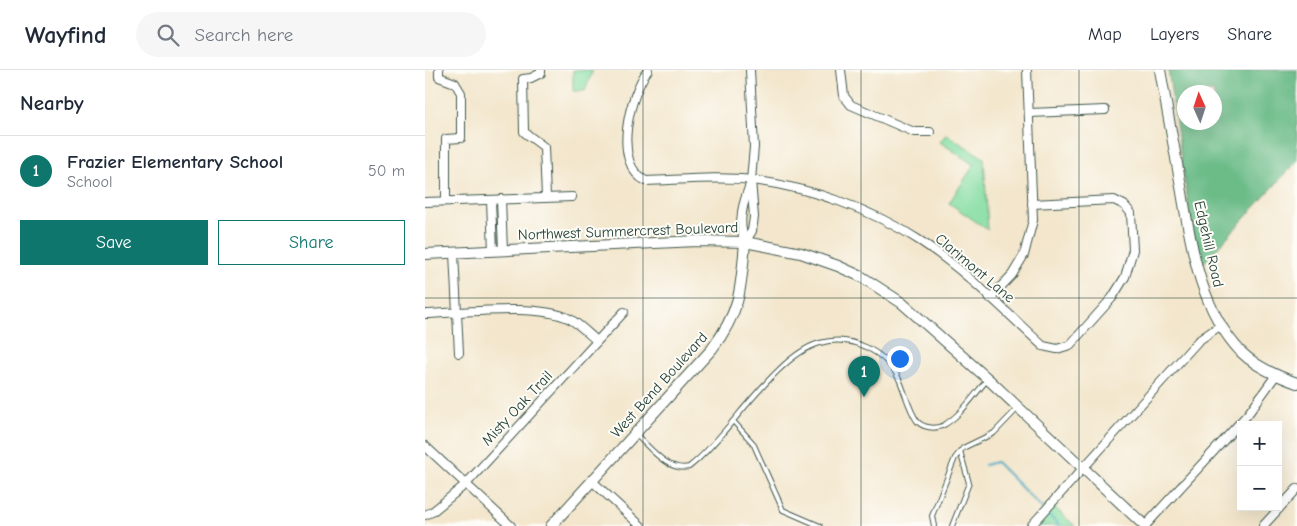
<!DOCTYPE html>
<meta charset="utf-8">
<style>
body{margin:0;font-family:"Comic Neue",sans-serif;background:#f6f6f7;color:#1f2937}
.controls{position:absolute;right:15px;bottom:15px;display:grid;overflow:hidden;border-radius:0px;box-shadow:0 5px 20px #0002}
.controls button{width:45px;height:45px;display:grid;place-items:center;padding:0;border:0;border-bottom:1px solid #e0e1e3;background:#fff;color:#1f2937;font:25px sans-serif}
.compass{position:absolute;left:752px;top:15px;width:45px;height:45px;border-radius:50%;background:#fff;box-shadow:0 5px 20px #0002;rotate:357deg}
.you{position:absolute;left:474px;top:288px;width:18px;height:18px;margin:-12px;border:4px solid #fff;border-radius:50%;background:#1a73e8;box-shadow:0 0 0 8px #1a73e833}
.badge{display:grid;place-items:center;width:32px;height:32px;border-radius:50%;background:#0f766e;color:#fff;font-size:16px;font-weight:700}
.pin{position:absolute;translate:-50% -41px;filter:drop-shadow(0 1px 2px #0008)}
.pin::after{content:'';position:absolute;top:26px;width:18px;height:15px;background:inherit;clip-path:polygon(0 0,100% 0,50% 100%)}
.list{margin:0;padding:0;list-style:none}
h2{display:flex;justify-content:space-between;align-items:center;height:65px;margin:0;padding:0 20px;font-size:21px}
h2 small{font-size:16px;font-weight:400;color:#747a83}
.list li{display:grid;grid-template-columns:32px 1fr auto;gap:15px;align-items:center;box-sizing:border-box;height:70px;padding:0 20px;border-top:1px solid #e0e1e3}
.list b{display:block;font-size:19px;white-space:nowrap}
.list p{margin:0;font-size:16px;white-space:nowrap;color:#747a83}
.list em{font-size:16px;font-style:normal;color:#747a83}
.actions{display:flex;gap:10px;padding:15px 20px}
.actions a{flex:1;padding:11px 0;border:1px solid #0f766e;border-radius:0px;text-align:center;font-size:18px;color:#0f766e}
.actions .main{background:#0f766e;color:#fff}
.icon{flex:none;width:28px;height:28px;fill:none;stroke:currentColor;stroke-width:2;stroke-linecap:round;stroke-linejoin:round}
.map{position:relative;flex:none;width:872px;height:456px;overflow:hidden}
header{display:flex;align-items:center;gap:30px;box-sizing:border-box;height:70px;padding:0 25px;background:#fff;border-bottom:1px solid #e0e1e3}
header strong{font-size:24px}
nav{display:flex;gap:28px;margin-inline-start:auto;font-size:18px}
.search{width:350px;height:45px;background:#f6f6f7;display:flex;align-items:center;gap:12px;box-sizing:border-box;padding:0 18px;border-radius:28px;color:#747a83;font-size:19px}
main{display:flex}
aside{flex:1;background:#fff}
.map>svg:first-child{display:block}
</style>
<header>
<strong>Wayfind</strong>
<div class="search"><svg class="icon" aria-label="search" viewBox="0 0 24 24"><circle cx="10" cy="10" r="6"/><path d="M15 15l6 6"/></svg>Search here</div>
<nav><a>Map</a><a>Layers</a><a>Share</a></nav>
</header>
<main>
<aside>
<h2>Nearby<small></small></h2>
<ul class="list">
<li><span class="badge">1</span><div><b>Frazier Elementary School</b><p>School</p></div><em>50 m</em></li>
</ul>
<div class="actions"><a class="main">Save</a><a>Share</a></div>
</aside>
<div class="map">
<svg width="872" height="456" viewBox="0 0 872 456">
<rect width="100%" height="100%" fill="#fdfcf7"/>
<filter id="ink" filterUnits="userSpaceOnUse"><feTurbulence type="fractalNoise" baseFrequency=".02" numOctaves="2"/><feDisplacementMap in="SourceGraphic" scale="10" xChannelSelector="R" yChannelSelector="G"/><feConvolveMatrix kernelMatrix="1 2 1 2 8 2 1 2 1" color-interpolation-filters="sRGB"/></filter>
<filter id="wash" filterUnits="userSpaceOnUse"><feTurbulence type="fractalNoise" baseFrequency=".0096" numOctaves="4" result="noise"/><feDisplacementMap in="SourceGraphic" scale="20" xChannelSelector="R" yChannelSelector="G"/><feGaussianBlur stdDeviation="1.12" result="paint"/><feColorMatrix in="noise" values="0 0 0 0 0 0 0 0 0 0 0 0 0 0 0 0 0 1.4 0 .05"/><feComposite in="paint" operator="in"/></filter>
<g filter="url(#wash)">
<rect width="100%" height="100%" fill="#f3e6cc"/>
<!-- green -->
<g fill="#85dda2" stroke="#528d6b">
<polygon points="148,0 168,0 160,21 148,21"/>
<polygon points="521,64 559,88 563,160 524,133 549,95 515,72"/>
<polygon points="628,436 650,456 610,456"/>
</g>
<!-- forest -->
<path fill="#6cbc88" stroke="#467c5e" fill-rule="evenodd" d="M743,0h129v91l-99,108zM759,22h30v30h-30z"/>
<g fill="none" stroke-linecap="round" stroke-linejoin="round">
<!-- stream -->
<g stroke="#41a7c1" stroke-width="2">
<polyline points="560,395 571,392 618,439"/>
<polyline points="621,443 635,456"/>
</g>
</g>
</g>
<g filter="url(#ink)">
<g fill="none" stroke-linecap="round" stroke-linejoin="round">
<defs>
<g id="lane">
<polyline points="308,351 328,373 358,440 395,456"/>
<path d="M210,364c15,13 32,38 54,33 39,-30 86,-112 131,-124 31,-9 65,8 79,36 6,13 10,31 18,42 6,7 18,8 25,5 18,-9 32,-31 45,-46"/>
<polyline points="509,456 507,446 530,388 538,378 569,363 592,339"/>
<polyline points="527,456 544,413 535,381"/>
</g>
<g id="street">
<polyline points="14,0 14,7 30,13 36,23 36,68 21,69 21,131"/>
<polyline points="116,0 116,3 106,8 98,9 99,62 119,77 121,127"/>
<path d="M223,0c-18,24 -37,94 -2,111 34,-1 72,-5 106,-1 59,8 120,29 170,62 44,29 82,68 121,104l14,3 13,-4 42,-47 13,-21 8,-27 -2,-37 -7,-8 -10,-5 -82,4"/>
<polyline points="416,0 419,26 426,35 489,62 505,62"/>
<polyline points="604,43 680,40"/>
<polyline points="76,129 78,181"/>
<polyline points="66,130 68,181"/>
<polyline points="0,132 147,127"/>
<polyline points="320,172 327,161 329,147 326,110 329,77 325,0"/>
<path d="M320,172c-8,-21 -2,-39 6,-60"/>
<polyline points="29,183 34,283"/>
<polyline points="565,228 587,205 599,185 608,150 602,0"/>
<path d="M0,244c37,-1 113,-11 145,5 10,6 19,15 27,22"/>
<polyline points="0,376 86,456"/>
<polyline points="167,411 216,456"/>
<polyline points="0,445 7,442 41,414 199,242"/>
<polyline points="606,456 773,271 796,255"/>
<polyline points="720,456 823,344 851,305"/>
<polyline points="838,456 872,419"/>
</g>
<g id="secondary">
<path d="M735,0c6,35 13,70 19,105 11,61 17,129 62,177 15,15 36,24 56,31"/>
<polyline points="0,184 272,171 320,172 376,183 413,196 437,207 477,233 563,309 720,456"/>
<path d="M126,456l161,-177c29,-39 29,-60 33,-107"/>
</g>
</defs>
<!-- lane casing -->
<use href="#lane" stroke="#3f564b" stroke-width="6"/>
<!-- street casing -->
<use href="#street" stroke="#3f564b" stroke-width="10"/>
<!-- secondary casing -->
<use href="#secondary" stroke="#3f564b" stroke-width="12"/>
<!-- lane -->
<use href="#lane" stroke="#fff" stroke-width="4"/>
<!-- street -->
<use href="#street" stroke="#fff" stroke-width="8"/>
<!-- secondary -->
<use href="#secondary" stroke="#fff" stroke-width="10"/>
</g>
</g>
<!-- grid -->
<path fill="none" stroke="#1f3d34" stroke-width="1" stroke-opacity="0.55" d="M218,0v456M436,0v456M654,0v456M0,228h872"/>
<g text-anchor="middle" stroke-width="4" stroke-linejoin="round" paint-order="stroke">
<!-- street labels -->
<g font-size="15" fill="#1f3d34" stroke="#fdfcf7">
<text transform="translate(203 161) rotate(-2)" y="5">Northwest Summercrest Boulevard</text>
<text transform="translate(784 174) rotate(77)" y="5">Edgehill Road</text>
<text transform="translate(550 198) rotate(40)" y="5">Clarimont Lane</text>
<text transform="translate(234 315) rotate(-48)" y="5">West Bend Boulevard</text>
<text transform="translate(92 338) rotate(-47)" y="5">Misty Oak Trail</text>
</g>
</g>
</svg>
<div class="controls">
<button>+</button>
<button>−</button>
</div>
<svg class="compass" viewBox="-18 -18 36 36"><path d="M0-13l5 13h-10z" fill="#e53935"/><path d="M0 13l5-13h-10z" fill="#747a83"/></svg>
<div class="you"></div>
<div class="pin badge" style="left:439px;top:327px">1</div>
</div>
</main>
